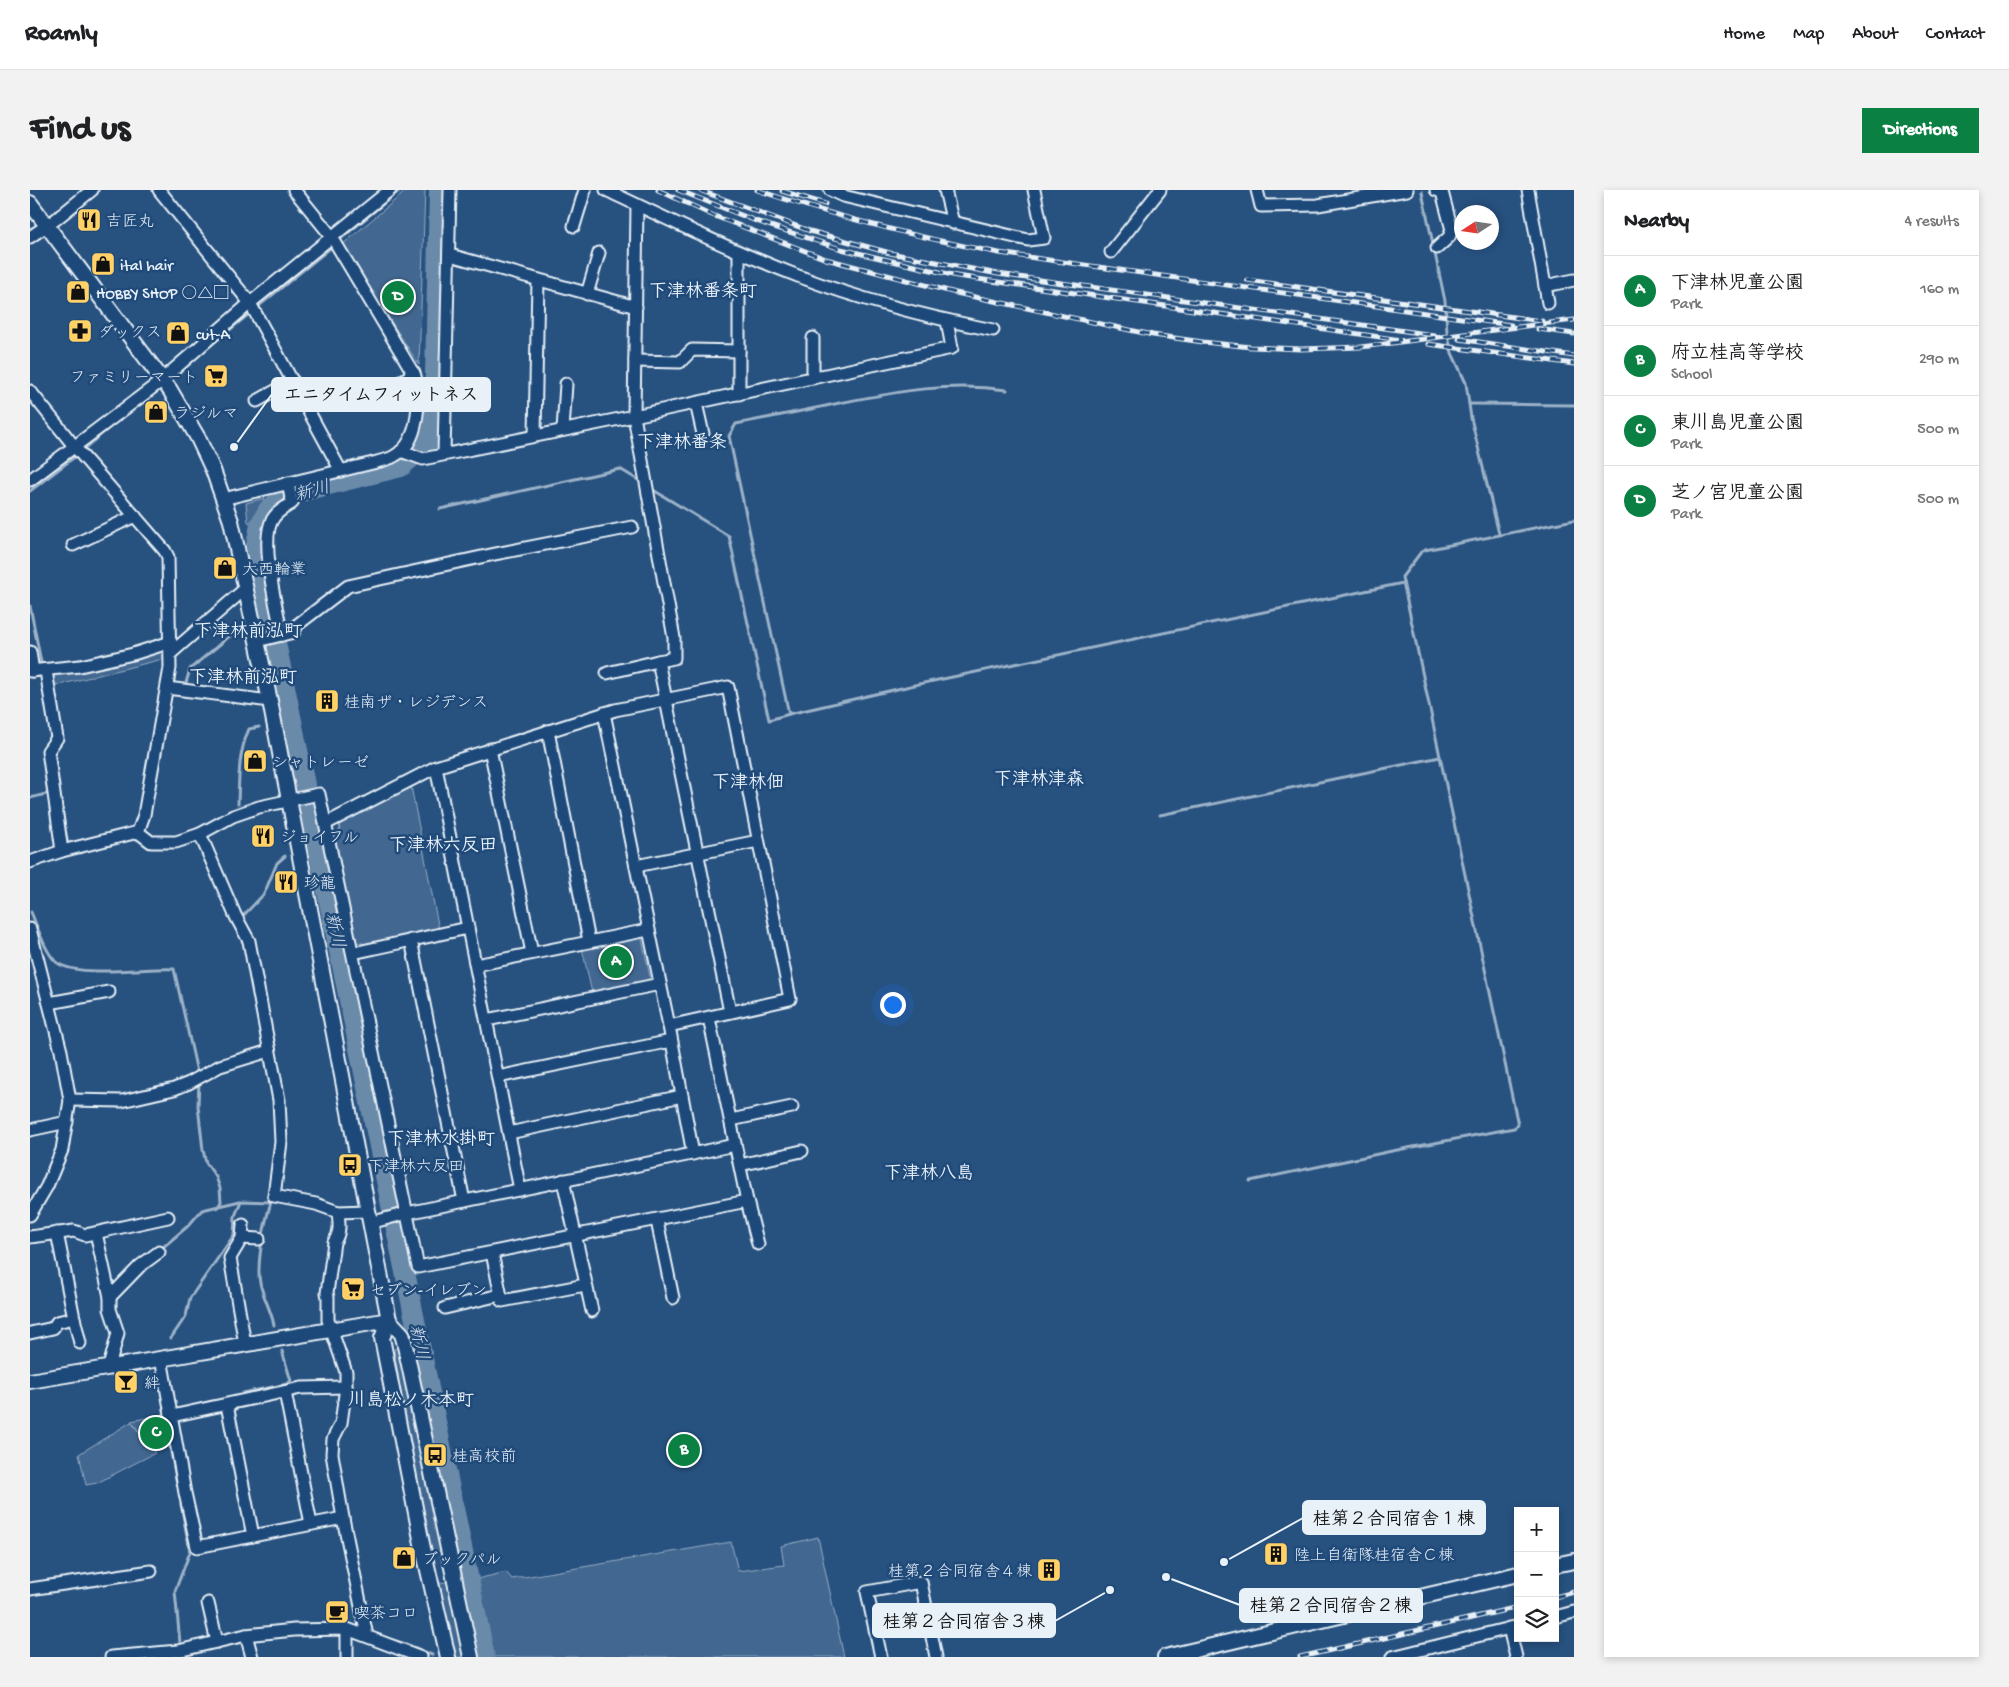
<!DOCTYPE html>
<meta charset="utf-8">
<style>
body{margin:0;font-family:"Gochi Hand","Klee One",sans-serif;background:#f2f2f2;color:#202124}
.controls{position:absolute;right:15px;bottom:15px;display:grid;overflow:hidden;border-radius:0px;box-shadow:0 2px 8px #0003}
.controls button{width:45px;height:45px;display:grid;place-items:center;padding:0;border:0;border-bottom:1px solid #e0e0e0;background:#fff;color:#202124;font:25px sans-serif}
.compass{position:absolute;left:1424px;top:15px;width:45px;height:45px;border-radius:50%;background:#fff;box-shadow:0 2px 8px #0003;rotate:258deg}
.you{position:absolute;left:862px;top:814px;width:18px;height:18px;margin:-12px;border:4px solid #fff;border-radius:50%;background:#1a73e8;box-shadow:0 0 0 8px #1a73e833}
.badge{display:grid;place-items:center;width:32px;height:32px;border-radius:50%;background:#0b8043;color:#fff;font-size:16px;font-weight:700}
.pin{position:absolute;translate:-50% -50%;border:2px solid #fff;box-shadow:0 1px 5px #0006}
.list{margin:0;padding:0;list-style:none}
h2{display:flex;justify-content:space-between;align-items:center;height:65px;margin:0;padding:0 20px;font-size:21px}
h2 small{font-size:16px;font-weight:400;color:#757577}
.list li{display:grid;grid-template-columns:32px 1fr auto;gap:15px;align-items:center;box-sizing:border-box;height:70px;padding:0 20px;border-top:1px solid #e0e0e0}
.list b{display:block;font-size:19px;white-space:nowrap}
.list p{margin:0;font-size:16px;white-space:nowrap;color:#757577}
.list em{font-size:16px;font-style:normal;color:#757577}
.icon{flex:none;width:28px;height:28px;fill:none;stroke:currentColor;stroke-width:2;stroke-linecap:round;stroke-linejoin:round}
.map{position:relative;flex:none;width:1544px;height:1467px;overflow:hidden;border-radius:0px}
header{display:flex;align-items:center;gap:30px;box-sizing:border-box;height:70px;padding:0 25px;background:#fff;border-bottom:1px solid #e0e0e0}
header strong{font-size:24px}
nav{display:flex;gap:28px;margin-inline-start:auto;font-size:18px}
.intro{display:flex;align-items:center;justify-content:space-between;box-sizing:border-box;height:120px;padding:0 30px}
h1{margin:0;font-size:35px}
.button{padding:12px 22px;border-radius:0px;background:#0b8043;color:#fff;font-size:18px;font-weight:700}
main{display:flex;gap:30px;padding:0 30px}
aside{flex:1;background:#fff;border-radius:0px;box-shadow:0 2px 8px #0003}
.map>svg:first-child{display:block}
</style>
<header>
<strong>Roamly</strong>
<nav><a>Home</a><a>Map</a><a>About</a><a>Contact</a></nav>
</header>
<div class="intro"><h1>Find us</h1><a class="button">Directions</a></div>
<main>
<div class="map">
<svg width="1544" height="1467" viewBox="0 0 1544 1467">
<rect width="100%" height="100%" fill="#27517f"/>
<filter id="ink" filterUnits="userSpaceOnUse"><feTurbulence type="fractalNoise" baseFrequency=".02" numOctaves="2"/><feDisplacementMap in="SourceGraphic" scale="10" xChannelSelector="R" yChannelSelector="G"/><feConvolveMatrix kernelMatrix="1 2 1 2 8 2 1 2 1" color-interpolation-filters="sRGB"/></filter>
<g filter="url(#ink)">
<!-- green -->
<g fill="#436891" stroke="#96acc4">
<polygon points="377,0 395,0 389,175 312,55"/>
<polygon points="235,308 220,333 218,332 216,313"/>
<polygon points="136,460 137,468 29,495 22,493 22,485 64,480"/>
<polygon points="381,596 409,740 333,756 332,752 327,753 305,646 310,639 309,635"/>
<polygon points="608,747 612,749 620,787 616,792 562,803 552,758"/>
<polygon points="369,1158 412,1360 405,1364 402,1362 377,1242 364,1159"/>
<polygon points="137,1224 143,1254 122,1258 101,1231"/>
<polygon points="101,1232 125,1263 67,1293 56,1295 49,1264"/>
<polygon points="788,1347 814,1467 459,1467 443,1390 476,1382 482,1389 701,1352 708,1381 754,1375 751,1356"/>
<polygon points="419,1391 434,1465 433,1467 423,1467 408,1394"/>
</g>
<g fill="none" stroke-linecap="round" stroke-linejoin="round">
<!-- stream -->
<g stroke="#9db3c9" stroke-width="3">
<polyline points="1392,2 1415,111 1417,142 1422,163 1436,193 1441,228 1469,344"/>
<polyline points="308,51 370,0"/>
<polyline points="171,163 304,55"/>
<path d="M977,200c-58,-8 -106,1 -163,12 -36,8 -72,15 -108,22l-7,12 60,278 130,-30 484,-101"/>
<polyline points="1439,214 1544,215"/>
<polyline points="51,261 91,228"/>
<polyline points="620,298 699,346 739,530 759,524"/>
<polyline points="0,301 47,265"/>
<polyline points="410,319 590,279 613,293"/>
<polyline points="0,416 12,477"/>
<polyline points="0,487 13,486"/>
<polyline points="156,493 160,479 207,440"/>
<polyline points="30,607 38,656"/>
<polyline points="0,608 20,603"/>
<path d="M208,614c1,-26 0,-51 11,-75l10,-2"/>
<polyline points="1130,625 1410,567"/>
<path d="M1,722c7,16 13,37 24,49 18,18 94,6 119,8l25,112 -1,25 5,44 3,13 10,14 4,11 1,14 -4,6"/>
<polyline points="211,728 234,704 247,673 255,666"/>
<polyline points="1220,991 1362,961 1484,938 1488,935 1372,387 1391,362 1395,360 1544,330"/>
<path d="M241,1012c-6,19 -15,62 -11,81 3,14 11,27 14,42"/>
<polyline points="132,1058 158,1036 172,1020 210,1011"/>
<polyline points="141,1148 156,1126 160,1108 204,1045 205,1026 211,1011 241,1012"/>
<polyline points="213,1203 257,1194 261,1191 252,1161"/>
<polyline points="160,1217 182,1211"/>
<polyline points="134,1224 147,1294"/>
<polyline points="346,1445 376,1454 402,1465"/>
<polyline points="150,1453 145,1401 160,1362 151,1314"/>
</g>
<!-- river -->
<polyline stroke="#6b8aaa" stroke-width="20" points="409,0 404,231 397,254 371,277 278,300 250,309 238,320 230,335 226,355 360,1010 455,1467"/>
<defs>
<g id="minor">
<polyline points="129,0 220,113 311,281"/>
<path d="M576,0c63,30 127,61 192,86 63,24 129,41 195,54"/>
<polyline points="800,0 813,6 998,50 1014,48 1004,0"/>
<polyline points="915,0 923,33"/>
<polyline points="1227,0 1231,16 1288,15 1377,0"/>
<polyline points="1406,0 1412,2 1422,40 1419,47 1407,58"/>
<polyline points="1498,0 1515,96 1544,90"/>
<polyline points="607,15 604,226 644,448 644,468 628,471 700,822"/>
<polyline points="544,36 555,0"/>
<polyline points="0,47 25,30 62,0"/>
<polyline points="1081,62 1130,0"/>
<polyline points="420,65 606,117"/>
<polyline points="1515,96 1518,113"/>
<polyline points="557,104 569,63"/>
<polyline points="605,171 650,172 662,160 709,161"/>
<polyline points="783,188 783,148"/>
<polyline points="0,201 44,256 135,361 138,367 140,478 114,625 108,642"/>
<polyline points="709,204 709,62"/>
<polyline points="227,211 263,191"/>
<polyline points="343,211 384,183"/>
<polyline points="666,213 673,244"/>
<polyline points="533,240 536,194"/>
<polyline points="505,245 508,90"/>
<polyline points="371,261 393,269 604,226 922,158 917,131"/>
<polyline points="414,264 420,0"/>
<polyline points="0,290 126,195 220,113 360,0"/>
<path d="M193,309l154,-37c6,-2 14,-3 19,-7 23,-13 25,-56 19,-79l-83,-139 -38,-47"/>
<polyline points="43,355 105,326"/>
<path d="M252,445c-5,-25 -24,-99 -8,-118 4,-6 12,-10 18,-14l-4,-20"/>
<polyline points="227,451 264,442 267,435 318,396 465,364 602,337"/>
<polyline points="0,462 3,481"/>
<polyline points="141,463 216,398"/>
<polyline points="0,481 50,476 103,464 141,452"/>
<polyline points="16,481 27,548 18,561 32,661"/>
<polyline points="577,483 628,471"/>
<polyline points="137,498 240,511"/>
<polyline points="574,523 639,836 663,964"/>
<polyline points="518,541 559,751"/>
<polyline points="460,559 502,763"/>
<polyline points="406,577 490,1000"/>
<polyline points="297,633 406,577 585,520 698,497 760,809 639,836"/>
<polyline points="108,642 121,652 146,652 170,644 203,626 229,617 289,604 388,1077 717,1011"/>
<polyline points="170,644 205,725 219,751 249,910 251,952 244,1006 286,1014 308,1022 338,1021"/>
<polyline points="0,672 32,661 108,642"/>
<polyline points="606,676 728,651"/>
<polyline points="0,739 31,861 40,910 32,960 17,996 0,1025"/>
<polyline points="381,750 434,1011"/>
<polyline points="323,763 438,738"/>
<polyline points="446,775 618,740"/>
<polyline points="19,813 79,802"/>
<polyline points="679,828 717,1011 728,1054"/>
<polyline points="457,830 630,794"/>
<polyline points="468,887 641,851"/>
<polyline points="40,910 92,911 144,899 159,893 190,876 239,861"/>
<polyline points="701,930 762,917"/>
<polyline points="0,940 37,932"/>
<polyline points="479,943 652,906"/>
<polyline points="710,975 772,961"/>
<polyline points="533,990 562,1121"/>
<path d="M308,1022c1,10 3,21 -4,30l-7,51 1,4v23l18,52v15l-5,36 -8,16 -1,15 11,64 24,118"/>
<polyline points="627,1031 643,1108"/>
<polyline points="340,1033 377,1023 705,955"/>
<polyline points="213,1035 212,1048 200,1068 215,1154"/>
<polyline points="66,1043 80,1107 80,1119 88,1143 79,1177"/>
<polyline points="0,1047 44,1041 55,1045 138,1027"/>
<polyline points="212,1048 229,1049"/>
<polyline points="462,1063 472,1111 555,1095"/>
<polyline points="80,1107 110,1076 129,1062"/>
<polyline points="415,1118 470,1105"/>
<polyline points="44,1128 50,1153"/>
<polyline points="0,1143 23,1138 27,1132 44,1128 27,1043"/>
<polyline points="131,1168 155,1303 167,1357 313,1328"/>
<polyline points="255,1202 281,1334"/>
<polyline points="197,1215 223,1346"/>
<polyline points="142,1226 271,1198 316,1197"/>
<polyline points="0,1399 121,1381"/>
<polyline points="178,1413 187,1452"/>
<polyline points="1525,1427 1544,1422"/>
<polyline points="1479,1438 1486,1467"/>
<polyline points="216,1445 222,1467"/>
<polyline points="81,1467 148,1461 216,1445 264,1440 317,1439 391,1467"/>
<polyline points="317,1467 317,1439"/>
<polyline points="851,1467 837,1402 891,1392 906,1467"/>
<polyline points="1362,1467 1488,1436"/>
</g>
<g id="tertiary">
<polyline points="0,13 140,200 168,248 183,280 201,331 240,511 359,1130 372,1144 374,1151 441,1467"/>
<polyline points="359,1130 352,1148 392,1354 418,1467"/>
<polyline points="0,1191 359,1130"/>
<polyline points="1525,1375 1544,1371"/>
<polyline points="1135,1467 1488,1384"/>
</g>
</defs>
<!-- minor casing -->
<use href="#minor" stroke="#e8f1f8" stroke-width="15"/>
<!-- tertiary casing -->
<use href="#tertiary" stroke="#e8f1f8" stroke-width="18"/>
<!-- minor -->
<use href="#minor" stroke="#1f4a7a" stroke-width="11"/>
<!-- tertiary -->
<use href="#tertiary" stroke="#1f4a7a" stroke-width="14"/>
<defs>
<g id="rail">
<polyline points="628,0 682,25 796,69 926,103 1123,145 1173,152 1221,157 1271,159 1331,157 1544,130"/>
<polyline points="648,0 726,31 811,59 927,86 1371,150"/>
<polyline points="669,0 780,41 860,63 968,84 1404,145"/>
<path d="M727,0c79,27 160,47 242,63l512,72"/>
<polyline points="752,1 795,14"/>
<polyline points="1217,90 1512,131"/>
<polyline points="1508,139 1544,144"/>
<polyline points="1429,149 1544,166"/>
<polyline points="1398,154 1544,174"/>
<polyline points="1525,1407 1544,1402"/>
<polyline points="1270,1467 1425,1432 1488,1417"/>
</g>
</defs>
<!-- rail casing -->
<use href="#rail" stroke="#e8f1f8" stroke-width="5"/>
<!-- rail -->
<use href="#rail" stroke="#1f4a7a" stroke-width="3" stroke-dasharray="9" stroke-linecap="butt"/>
</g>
</g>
<!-- icons -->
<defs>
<symbol id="restaurant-square" viewBox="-11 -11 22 22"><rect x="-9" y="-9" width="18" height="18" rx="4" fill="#ffd166" stroke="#1f4a7a"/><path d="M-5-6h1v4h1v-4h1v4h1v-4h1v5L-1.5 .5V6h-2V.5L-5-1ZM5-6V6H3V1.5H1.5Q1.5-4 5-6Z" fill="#111"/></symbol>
<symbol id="shop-square" viewBox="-11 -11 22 22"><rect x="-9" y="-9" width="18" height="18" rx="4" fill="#ffd166" stroke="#1f4a7a"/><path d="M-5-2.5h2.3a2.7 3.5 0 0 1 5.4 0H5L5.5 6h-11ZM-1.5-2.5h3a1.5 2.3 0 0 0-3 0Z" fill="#111"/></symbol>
<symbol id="pharmacy-square" viewBox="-11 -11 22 22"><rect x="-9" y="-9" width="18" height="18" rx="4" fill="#ffd166" stroke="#1f4a7a"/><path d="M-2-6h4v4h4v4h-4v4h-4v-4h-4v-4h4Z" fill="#111"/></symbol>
<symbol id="supermarket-square" viewBox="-11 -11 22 22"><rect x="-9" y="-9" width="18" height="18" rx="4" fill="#ffd166" stroke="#1f4a7a"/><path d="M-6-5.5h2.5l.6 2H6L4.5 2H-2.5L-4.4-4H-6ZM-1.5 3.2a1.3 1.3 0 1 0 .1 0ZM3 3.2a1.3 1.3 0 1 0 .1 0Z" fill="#111"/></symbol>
<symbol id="building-square" viewBox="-11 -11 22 22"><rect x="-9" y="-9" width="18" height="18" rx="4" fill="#ffd166" stroke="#1f4a7a"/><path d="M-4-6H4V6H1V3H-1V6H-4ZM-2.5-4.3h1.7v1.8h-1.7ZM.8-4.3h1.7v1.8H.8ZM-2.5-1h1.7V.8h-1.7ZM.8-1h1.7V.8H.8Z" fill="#111"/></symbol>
<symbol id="bus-square" viewBox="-11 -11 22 22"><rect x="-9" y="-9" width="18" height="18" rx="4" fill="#ffd166" stroke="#1f4a7a"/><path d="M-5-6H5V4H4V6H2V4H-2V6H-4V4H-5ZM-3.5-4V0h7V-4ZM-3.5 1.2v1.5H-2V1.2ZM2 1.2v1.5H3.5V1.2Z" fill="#111"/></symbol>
<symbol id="bar-square" viewBox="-11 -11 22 22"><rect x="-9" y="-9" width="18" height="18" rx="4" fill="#ffd166" stroke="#1f4a7a"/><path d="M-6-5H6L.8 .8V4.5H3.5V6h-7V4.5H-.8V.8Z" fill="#111"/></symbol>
<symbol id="cafe-square" viewBox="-11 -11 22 22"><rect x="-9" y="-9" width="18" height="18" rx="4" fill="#ffd166" stroke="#1f4a7a"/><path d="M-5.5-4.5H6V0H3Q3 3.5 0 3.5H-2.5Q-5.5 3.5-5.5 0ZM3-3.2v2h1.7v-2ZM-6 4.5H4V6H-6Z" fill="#111"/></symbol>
</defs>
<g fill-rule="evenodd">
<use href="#restaurant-square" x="45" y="16" width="28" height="28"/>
<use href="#shop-square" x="59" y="60" width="28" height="28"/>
<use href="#shop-square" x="34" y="88" width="28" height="28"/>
<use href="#pharmacy-square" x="36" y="127" width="28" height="28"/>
<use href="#shop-square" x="134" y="129" width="28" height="28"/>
<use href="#supermarket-square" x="172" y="172" width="28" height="28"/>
<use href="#shop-square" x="112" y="208" width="28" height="28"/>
<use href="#shop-square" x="181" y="364" width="28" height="28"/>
<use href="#building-square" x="283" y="497" width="28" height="28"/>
<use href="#shop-square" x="211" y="557" width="28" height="28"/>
<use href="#restaurant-square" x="219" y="632" width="28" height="28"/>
<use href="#restaurant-square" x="242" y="678" width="28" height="28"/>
<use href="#bus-square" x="306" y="961" width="28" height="28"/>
<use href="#supermarket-square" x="309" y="1085" width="28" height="28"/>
<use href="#bar-square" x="82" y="1178" width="28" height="28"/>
<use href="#bus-square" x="391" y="1251" width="28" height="28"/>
<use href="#building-square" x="1232" y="1350" width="28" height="28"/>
<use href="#shop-square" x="360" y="1354" width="28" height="28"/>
<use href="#building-square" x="1005" y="1366" width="28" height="28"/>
<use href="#cafe-square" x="293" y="1408" width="28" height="28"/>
</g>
<g text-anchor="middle" stroke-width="5" stroke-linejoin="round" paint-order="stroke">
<!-- poi labels -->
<g font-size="16" fill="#e8f1f8" stroke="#1f4a7a" text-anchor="start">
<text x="76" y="36">吉匠丸</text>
<text x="90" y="80">ital hair</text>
<text x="66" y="108">HOBBY SHOP ○△□</text>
<text x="68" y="147">ダックス</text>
<text x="166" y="149">cut-A</text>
<text x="168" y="192" text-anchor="end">ファミリーマート</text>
<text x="144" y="228">ラジルマ</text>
<text x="212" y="384">大西輪業</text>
<text x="314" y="517">桂南ザ・レジデンス</text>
<text x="242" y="577">シャトレーゼ</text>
<text x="250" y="652">ジョイフル</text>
<text x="274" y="698">珍龍</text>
<text x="338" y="981">下津林六反田</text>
<text x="340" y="1105">セブン-イレブン</text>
<text x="114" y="1198">絆</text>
<text x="422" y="1271">桂高校前</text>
<text x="1264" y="1370">陸上自衛隊桂宿舎Ｃ棟</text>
<text x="392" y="1374">ブックパル</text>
<text x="1002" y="1386" text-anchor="end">桂第２合同宿舎４棟</text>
<text x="324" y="1428">喫茶コロ</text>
</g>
<!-- neighbourhood labels -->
<g font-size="18" font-weight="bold" fill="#e8f1f8" stroke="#1f4a7a">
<text x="673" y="106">下津林番条町</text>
<text x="652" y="257">下津林番条</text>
<text x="218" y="446">下津林前泓町</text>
<text x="213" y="492">下津林前泓町</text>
<text x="1009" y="594">下津林津森</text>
<text x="718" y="597">下津林佃</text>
<text x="413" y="660">下津林六反田</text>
<text x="411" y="954">下津林水掛町</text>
<text x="899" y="988">下津林八島</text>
<text x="381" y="1215">川島松ノ木本町</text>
</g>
<!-- water labels -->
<g font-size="18" font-style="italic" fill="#d5e2ec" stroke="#1f4a7a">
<text transform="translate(282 300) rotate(-15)" y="6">新川</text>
<text transform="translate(306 740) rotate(78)" y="6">新川</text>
<text transform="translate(390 1152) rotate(78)" y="6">新川</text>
</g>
</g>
<!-- callouts -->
<path fill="none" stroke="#e8f1f8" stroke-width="2" d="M204 257L242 204M1194 1372L1273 1328M1136 1387L1210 1415M1080 1400L1025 1431"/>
<g fill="#e8f1f8" stroke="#1f4a7a" stroke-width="2">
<circle cx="204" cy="257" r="5"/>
<circle cx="1194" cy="1372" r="5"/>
<circle cx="1136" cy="1387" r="5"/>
<circle cx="1080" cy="1400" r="5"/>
</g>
<g fill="#e8f1f8" stroke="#e8f1f8" stroke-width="2">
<rect x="242" y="188" width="218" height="33" rx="5"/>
<rect x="1273" y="1311" width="182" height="33" rx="5"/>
<rect x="1210" y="1399" width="182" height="33" rx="5"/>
<rect x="843" y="1414" width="182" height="33" rx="5"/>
</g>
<g font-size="18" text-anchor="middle" font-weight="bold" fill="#111">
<text x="351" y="210">エニタイムフィットネス</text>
<text x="1364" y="1334">桂第２合同宿舎１棟</text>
<text x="1301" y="1421">桂第２合同宿舎２棟</text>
<text x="934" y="1437">桂第２合同宿舎３棟</text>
</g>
</svg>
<div class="controls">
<button>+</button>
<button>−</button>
<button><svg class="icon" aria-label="layers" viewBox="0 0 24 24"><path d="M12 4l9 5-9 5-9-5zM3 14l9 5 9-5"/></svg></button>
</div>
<svg class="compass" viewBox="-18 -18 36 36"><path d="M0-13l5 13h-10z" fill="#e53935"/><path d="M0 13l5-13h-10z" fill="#757577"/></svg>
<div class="you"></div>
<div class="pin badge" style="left:586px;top:772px">A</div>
<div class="pin badge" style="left:654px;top:1260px">B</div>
<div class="pin badge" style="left:126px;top:1243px">C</div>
<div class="pin badge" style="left:368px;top:107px">D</div>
</div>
<aside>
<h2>Nearby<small>4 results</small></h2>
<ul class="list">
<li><span class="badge">A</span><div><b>下津林児童公園</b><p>Park</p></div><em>160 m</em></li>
<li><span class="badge">B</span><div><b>府立桂高等学校</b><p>School</p></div><em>290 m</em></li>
<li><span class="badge">C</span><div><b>東川島児童公園</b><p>Park</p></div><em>500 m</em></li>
<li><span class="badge">D</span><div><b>芝ノ宮児童公園</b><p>Park</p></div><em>500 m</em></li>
</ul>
</aside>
</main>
